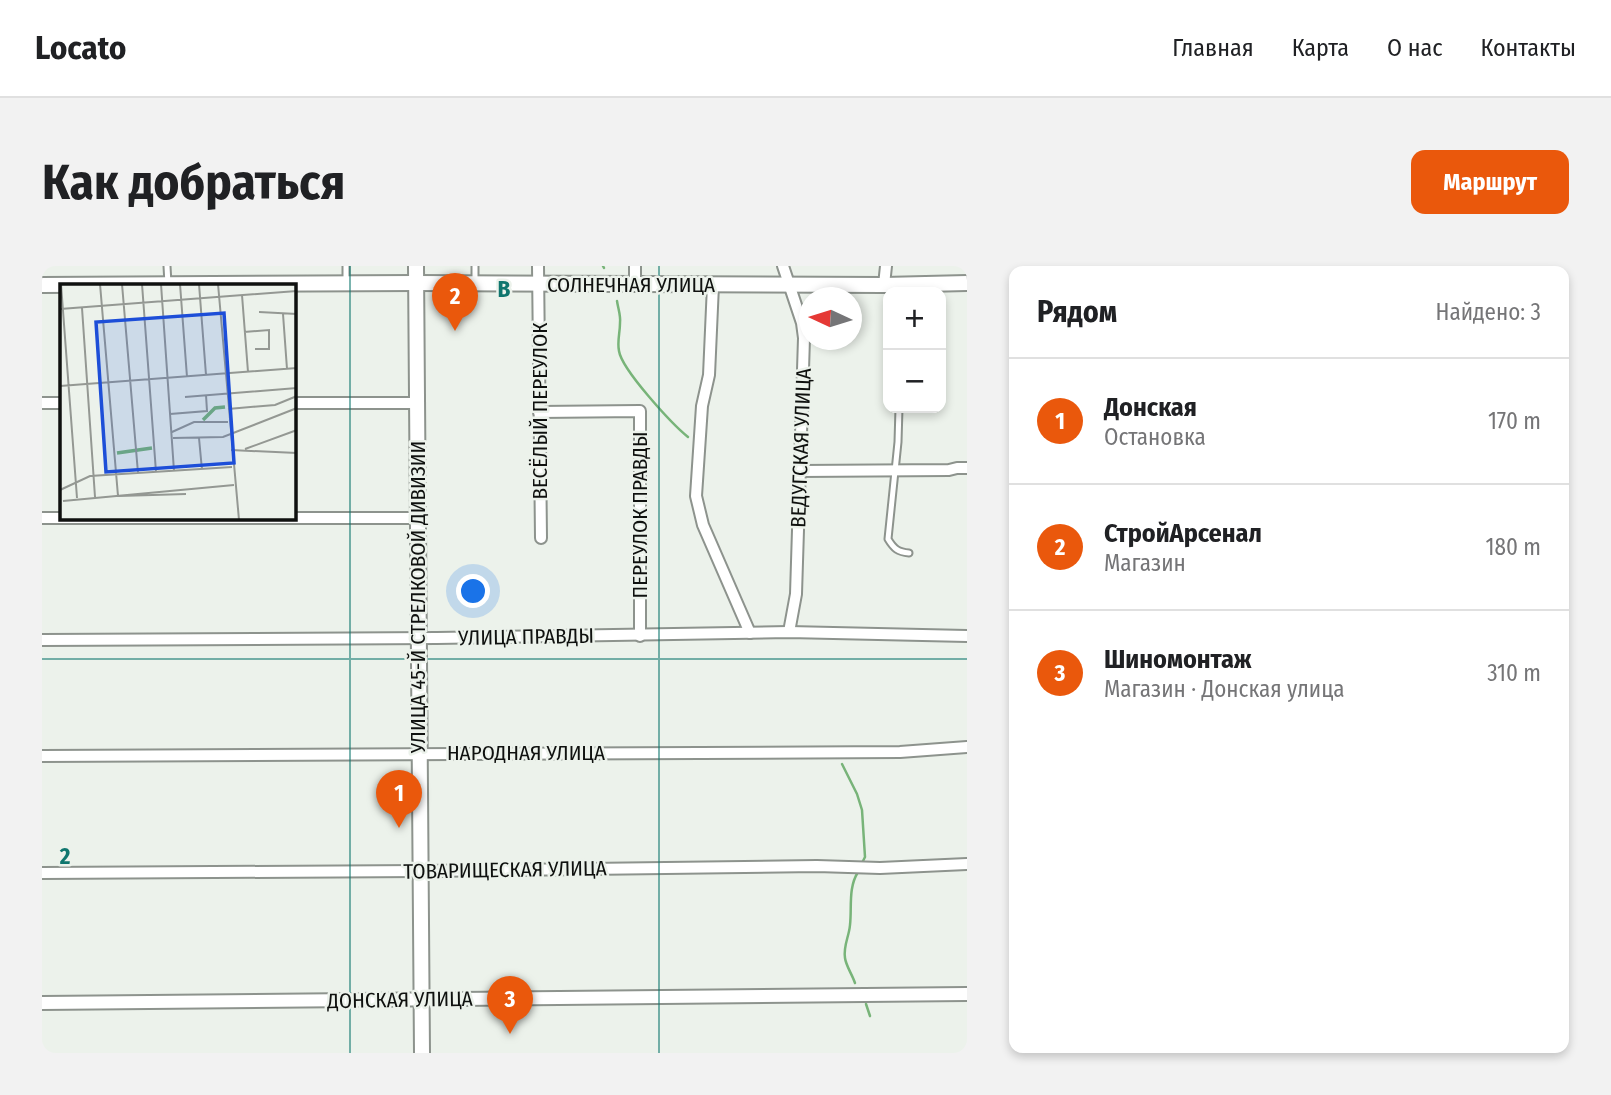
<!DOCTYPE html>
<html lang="ru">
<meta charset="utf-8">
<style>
body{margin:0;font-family:"Fira Sans Condensed",sans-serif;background:#f2f2f2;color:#202124}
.controls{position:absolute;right:21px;top:21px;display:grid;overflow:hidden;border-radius:14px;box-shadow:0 4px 10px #0003}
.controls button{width:63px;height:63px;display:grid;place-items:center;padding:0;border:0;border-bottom:2px solid #e0e0e0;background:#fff;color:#202124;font:35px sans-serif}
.compass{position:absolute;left:757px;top:21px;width:63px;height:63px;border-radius:50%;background:#fff;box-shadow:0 4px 10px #0003;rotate:274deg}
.you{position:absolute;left:432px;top:326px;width:24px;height:24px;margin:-18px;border:5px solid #fff;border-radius:50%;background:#1a73e8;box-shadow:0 0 0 10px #1a73e833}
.badge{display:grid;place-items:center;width:46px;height:46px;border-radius:50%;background:#ea580c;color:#fff;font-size:23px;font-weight:700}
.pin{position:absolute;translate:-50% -58px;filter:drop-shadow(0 2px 4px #0008)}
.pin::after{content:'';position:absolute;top:37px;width:24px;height:21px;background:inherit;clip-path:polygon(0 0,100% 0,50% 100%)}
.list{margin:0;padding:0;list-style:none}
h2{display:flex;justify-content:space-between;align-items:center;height:91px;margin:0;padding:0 28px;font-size:30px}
h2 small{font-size:23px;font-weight:400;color:#757577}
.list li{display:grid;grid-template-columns:46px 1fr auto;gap:21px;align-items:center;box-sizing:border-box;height:126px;padding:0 28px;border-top:2px solid #e0e0e0}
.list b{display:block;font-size:26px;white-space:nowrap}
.list p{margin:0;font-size:23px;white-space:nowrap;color:#757577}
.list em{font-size:23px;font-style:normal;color:#757577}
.map{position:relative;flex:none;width:925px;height:787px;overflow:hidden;border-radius:14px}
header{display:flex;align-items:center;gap:42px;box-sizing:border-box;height:98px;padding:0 35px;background:#fff;border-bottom:2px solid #e0e0e0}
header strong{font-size:33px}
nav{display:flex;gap:38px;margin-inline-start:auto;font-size:24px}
.intro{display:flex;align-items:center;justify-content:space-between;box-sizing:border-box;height:168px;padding:0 42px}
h1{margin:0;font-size:49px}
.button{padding:18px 32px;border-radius:14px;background:#ea580c;color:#fff;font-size:24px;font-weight:700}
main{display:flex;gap:42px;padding:0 42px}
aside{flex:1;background:#fff;border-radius:14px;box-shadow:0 4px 10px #0003}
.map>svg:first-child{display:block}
</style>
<header>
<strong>Locato</strong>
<nav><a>Главная</a><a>Карта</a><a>О нас</a><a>Контакты</a></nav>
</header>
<div class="intro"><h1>Как добраться</h1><a class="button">Маршрут</a></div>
<main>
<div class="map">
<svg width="925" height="787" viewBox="0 0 925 787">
<rect width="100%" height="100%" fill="#ecf2eb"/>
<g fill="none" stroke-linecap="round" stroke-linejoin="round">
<!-- stream -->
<g stroke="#78b479" stroke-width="2.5">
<polyline points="561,0 562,2"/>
<path d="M575,35c1,7 4,15 3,22 0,10 -3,18 -1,28 3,19 53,73 69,86"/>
<polyline points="800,498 815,528 820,544 823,591 820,597"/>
<path d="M813,717c-3,-9 -9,-17 -10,-25 -2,-12 4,-21 5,-33 2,-18 -2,-37 8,-53"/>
<polyline points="824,738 828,750"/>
</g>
<defs>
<g id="service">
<polyline points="125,0 126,18"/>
<polyline points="304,0 304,15"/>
<polyline points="433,0 433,16"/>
<path d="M857,142l-1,34 -10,97c6,10 10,13 21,14"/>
</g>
<g id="minor">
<polyline points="496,0 499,272"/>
<polyline points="593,0 593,19"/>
<polyline points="741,0 760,57 762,72 754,328 747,366"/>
<polyline points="671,19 667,109 660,140 654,230 661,259 708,367"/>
<polyline points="842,19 844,0"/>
<polyline points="0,137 19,137"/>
<polyline points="252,137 375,137"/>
<polyline points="497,146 598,145 598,370"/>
<polyline points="758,205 907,204 915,202 925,202"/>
<polyline points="0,252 375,252"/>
<polyline points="0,374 395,372 747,366 925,370"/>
<polyline points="0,490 858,486 925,481"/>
<polyline points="0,607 379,605 775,600 838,602 925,598"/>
</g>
<polyline id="tertiary" points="0,737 925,728"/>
<g id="secondary">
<polyline points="374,0 380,787"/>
<polyline points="0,19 374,17 842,19 925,17"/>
</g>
</defs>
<!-- service casing -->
<use href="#service" stroke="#8d938d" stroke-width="9"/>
<!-- minor casing -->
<use href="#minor" stroke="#8d938d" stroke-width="14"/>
<!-- tertiary casing -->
<use href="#tertiary" stroke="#8d938d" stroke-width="16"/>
<!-- secondary casing -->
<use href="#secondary" stroke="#8d938d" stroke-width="18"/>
<!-- service -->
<use href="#service" stroke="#fff" stroke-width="5"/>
<!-- minor -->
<use href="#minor" stroke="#fff" stroke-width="10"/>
<!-- tertiary -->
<use href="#tertiary" stroke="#fff" stroke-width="12"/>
<!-- secondary -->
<use href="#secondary" stroke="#fff" stroke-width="14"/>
</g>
<!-- grid -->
<path fill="none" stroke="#0f766e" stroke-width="2" stroke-opacity="0.55" d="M308,0v787M617,0v787M0,393h925"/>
<g text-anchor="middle" stroke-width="5" stroke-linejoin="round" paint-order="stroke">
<!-- street labels -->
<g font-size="21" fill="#0f110f" stroke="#ecf2eb">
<text x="589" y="26">СОЛНЕЧНАЯ УЛИЦА</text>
<text transform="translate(498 145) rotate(-90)" y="7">ВЕСЁЛЫЙ ПЕРЕУЛОК</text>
<text transform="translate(759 182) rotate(-88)" y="7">ВЕДУГСКАЯ УЛИЦА</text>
<text transform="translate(598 249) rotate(-90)" y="7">ПЕРЕУЛОК ПРАВДЫ</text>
<text transform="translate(376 331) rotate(-90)" y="7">УЛИЦА 45-Й СТРЕЛКОВОЙ ДИВИЗИИ</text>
<text transform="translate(484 371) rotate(-1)" y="7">УЛИЦА ПРАВДЫ</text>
<text x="484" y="494">НАРОДНАЯ УЛИЦА</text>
<text transform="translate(463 604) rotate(-1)" y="7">ТОВАРИЩЕСКАЯ УЛИЦА</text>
<text transform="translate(358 734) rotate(-1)" y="7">ДОНСКАЯ УЛИЦА</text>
</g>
</g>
<!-- overview -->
<g transform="translate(18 18)">
<rect width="236" height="236" fill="#ecf2eb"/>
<path fill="none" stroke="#78b479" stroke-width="3.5" d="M143,136l12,-12 10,-1M57,169l35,-5"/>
<path fill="none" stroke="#949893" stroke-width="2" d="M1,0l16,214M40,0l18,212M62,0l16,189M82,0l14,188M101,0l13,187M120,0l7,93M139,0l7,91M158,0l21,236M182,11l6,77M22,24l13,189M0,25l237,-18M199,28l38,2M223,30l4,55M184,48l25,-2v19h-14M0,102l237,-18M125,113l112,-9M168,125l47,-4 22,-9M110,130l37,-3 -1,-16M112,148l22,-10h34M113,154l50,-1 74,-29M139,154l3,32M185,165l52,-19M171,166l66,3M0,206l30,-14 142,-9M59,212l67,-2M3,217l171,-16"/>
<path fill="#1d4ed8" fill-opacity="0.15" stroke="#1d4ed8" stroke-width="3.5" d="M164,29l10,150 -128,9 -10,-150z"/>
<rect width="236" height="236" fill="none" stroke="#0f110f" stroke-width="3.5"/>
</g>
<g font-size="23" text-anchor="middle" font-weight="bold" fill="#0f766e" stroke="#ecf2eb" stroke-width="5" stroke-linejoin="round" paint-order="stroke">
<text x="462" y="31">B</text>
<text x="23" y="598">2</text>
</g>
</svg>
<div class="controls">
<button>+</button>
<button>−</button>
</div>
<svg class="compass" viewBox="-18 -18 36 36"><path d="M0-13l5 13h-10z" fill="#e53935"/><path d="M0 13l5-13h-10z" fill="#757577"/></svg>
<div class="you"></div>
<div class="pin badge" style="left:357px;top:562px">1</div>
<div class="pin badge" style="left:413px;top:65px">2</div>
<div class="pin badge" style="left:468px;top:768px">3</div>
</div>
<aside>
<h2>Рядом<small>Найдено: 3</small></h2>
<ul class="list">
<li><span class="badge">1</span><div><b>Донская</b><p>Остановка</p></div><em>170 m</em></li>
<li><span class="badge">2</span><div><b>СтройАрсенал</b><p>Магазин</p></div><em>180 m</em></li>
<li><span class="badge">3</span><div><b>Шиномонтаж</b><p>Магазин · Донская улица</p></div><em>310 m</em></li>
</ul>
</aside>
</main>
